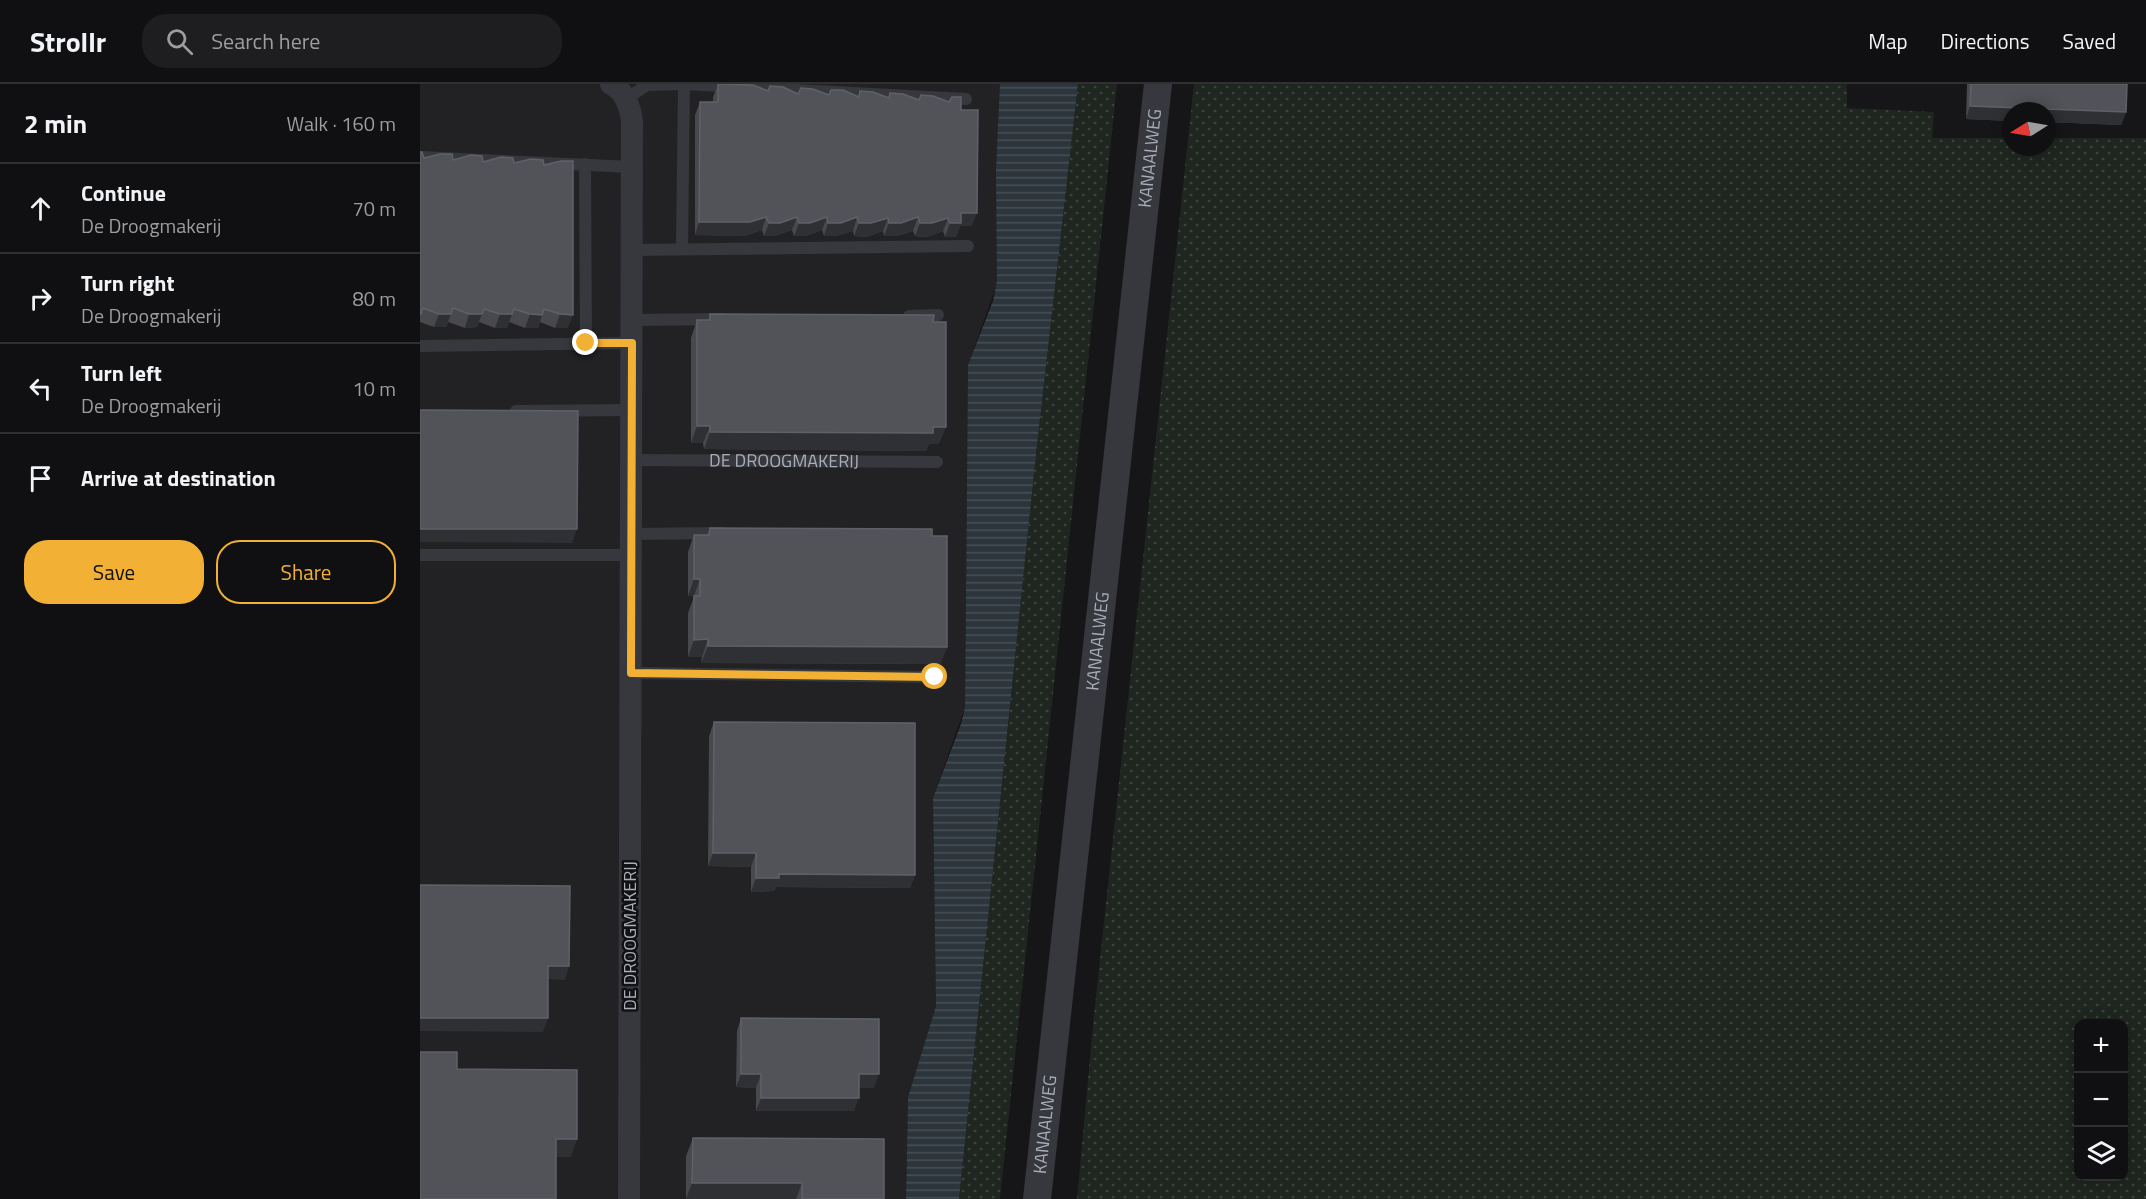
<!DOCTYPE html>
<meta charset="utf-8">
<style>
body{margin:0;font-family:"Titillium Web",sans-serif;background:#1e1e20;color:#f1f3f6}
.controls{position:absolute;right:18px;bottom:18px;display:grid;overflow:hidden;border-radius:12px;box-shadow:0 3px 15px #0003}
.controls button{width:54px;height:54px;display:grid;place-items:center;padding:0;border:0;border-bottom:2px solid #303032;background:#101012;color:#f1f3f6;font:30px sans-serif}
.compass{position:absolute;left:1582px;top:18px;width:54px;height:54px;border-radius:50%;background:#101012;box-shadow:0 3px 15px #0003;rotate:259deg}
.stop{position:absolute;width:18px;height:18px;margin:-14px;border:4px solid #f2b134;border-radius:50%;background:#fff}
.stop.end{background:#f2b134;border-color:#fff;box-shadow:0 2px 6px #0008}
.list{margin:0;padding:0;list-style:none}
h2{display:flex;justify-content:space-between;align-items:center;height:78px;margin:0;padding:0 24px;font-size:26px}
h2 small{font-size:20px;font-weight:400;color:#9c9d9f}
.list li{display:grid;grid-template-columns:39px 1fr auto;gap:18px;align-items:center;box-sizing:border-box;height:90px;padding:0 24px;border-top:2px solid #303032}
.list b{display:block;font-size:22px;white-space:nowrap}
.list p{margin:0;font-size:20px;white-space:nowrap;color:#9c9d9f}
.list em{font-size:20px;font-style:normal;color:#9c9d9f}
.actions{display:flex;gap:12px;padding:18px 24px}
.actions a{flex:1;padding:14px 0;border:2px solid #f2b134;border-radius:24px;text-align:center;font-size:21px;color:#f2b134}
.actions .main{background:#f2b134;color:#111}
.icon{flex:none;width:33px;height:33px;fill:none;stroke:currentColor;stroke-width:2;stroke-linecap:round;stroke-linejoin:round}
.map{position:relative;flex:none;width:1726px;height:1115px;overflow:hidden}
header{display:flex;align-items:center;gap:36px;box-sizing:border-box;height:84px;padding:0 30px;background:#101012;border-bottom:2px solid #303032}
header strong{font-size:28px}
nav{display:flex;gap:33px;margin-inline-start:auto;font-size:21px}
.search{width:420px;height:54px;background:#1e1e20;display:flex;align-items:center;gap:15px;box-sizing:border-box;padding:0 21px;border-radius:24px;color:#9c9d9f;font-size:22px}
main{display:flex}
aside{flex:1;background:#101012}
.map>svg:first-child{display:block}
</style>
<header>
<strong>Strollr</strong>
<div class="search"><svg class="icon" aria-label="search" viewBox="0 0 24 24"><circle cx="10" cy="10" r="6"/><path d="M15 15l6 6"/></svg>Search here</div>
<nav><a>Map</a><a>Directions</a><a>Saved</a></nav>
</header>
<main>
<aside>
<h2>2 min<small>Walk · 160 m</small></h2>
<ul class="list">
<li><svg class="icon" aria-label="ahead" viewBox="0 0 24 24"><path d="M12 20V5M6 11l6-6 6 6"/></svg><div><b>Continue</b><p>De Droogmakerij</p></div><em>70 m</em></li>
<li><svg class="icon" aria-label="right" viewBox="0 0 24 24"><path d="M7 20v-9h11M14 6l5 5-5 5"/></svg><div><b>Turn right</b><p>De Droogmakerij</p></div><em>80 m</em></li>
<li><svg class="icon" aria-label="left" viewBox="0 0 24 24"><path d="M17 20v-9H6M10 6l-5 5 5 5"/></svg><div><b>Turn left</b><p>De Droogmakerij</p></div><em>10 m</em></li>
<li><svg class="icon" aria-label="arrive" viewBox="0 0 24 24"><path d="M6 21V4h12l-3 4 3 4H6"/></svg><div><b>Arrive at destination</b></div></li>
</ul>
<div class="actions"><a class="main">Save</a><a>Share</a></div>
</aside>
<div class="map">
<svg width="1726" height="1115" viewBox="0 0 1726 1115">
<defs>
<pattern id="grass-dots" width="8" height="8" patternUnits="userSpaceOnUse" patternTransform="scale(1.5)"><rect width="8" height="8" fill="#1e261f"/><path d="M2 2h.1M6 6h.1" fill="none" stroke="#3c433d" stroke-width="1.8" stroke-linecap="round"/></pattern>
<pattern id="water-rules" width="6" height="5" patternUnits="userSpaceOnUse" patternTransform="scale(1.5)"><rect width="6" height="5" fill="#2c353c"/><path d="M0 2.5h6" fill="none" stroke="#485056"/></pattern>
</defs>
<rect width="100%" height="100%" fill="#161618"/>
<!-- built -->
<polygon fill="#222225" points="0,0 580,0 578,197 548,281 545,623 513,714 516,922 488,1013 486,1115 0,1115"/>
<!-- grass -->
<g fill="url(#grass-dots)" fill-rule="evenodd">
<polygon points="658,0 697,0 580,1115 539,1115 616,370"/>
<path d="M774,0h653v24l87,4 -2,26h79v9h36v-9h99v1061h-1069l17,-184zM1658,940h46v152h-46z"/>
</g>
<!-- water -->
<polygon fill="url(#water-rules)" points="580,0 658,0 616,370 539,1115 486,1115 488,1013 516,922 513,714 541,640 545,623 548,281 573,217 577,197 576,86"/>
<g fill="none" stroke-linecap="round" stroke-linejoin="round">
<!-- service -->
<g stroke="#37383d" stroke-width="12">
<polyline points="206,15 227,1 264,0 546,15"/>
<polyline points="0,73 212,83"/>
<polyline points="165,80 166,259"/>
<polyline points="262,165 264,0"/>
<polyline points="212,166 548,162"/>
<polyline points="489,232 518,231"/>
<polyline points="212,236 304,235"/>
<polyline points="0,262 212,259"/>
<polyline points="96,327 211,326"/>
<path id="s1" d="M211,376l306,2"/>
<polyline points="211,450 303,449"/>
<polyline points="0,471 211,471"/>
<polyline points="211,589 515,593"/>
</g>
<!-- minor -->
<path stroke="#37383d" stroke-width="22" d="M191,0c14,7 19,22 21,37l-3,1078"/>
<!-- tertiary -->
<path stroke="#37383d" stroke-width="28" id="s2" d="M617,1115l121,-1115"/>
</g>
<!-- wall -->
<g fill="#47494d">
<polygon points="298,0 348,7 350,2 378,10 468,14 470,9 541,26 552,142 540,142 536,153 525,153 523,147 507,153 495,152 493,147 477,152 464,152 463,147 446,153 434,152 433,147 416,152 404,152 402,146 386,152 374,152 372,146 355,152 344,152 342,146 325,152 275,151 275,31 280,18 293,18 293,13"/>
<polygon points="1547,0 1707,0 1706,28 1701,41 1627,38 1627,27 1591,27 1591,37 1546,35"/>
<polygon points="0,68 4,74 94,79 148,244 135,244 120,238 118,244 105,244 89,238 87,244 75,244 59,238 57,243 45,244 28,238 26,243 14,243 0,238"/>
<polygon points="290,230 513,238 519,360 509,360 506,367 284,365 283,359 271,359 271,254 277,236 288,236"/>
<polygon points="290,444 512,452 527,563 520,580 281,579 282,573 268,573 268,529 274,513 274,512 268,512 268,468 274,451 287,451"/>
<polygon points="294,638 495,791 490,804 356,803 354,807 331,808 331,783 288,782 289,652"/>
<polygon points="321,934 454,1004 439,1004 434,1027 336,1027 336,1004 316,1003 317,947"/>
<polygon points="273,1054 464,1115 266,1115 266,1072"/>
</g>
<!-- shaded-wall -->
<g fill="#2f3033">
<polygon points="1550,22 1706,28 1701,41 1627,38 1627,27 1591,27 1591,37 1546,35"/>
<polygon points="541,129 557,129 552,142 540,142 536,153 525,153 530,139"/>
<polygon points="346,133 342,146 325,152 275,151 279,138"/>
<polygon points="377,133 372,146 355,152 344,152 349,139"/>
<polygon points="407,133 402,146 386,152 374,152 379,139"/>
<polygon points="437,133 433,147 416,152 404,152 408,139"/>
<polygon points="498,133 493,147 477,152 464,152 469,139"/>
<polygon points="468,134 463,147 446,153 434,152 439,139"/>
<polygon points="528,134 523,147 507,153 495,152 500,139"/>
<polygon points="19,230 31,230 26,243 14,243"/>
<polygon points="49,230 62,230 57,243 45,244"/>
<polygon points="80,230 92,230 87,244 75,244"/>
<polygon points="110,230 122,231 118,244 105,244"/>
<polygon points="140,230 153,231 148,244 135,244"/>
<polygon points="277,342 290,342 283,359 271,359"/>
<polygon points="513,343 526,343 519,360 509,360 506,367 284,365 290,348"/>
<polygon points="0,445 157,445 152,459 0,458"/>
<polygon points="274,495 280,495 274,512 268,512"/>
<polygon points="288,555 282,573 268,573 274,556"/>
<polygon points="288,562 527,563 520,580 281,579"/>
<polygon points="293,769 336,769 331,783 288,782"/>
<polygon points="359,790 495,791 490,804 356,803 354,807 331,808 336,794"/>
<polygon points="128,882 149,882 145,896 124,895"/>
<polygon points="0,934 128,934 123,948 0,947"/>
<polygon points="321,990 341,990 336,1004 316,1003"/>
<polygon points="439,990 459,990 454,1004 434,1004"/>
<polygon points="341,1014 439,1014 434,1027 336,1027"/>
<polygon points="136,1055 157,1055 151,1073 130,1073"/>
<polygon points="272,1099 382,1099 376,1115 266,1115"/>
</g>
<!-- building -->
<g fill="#525359" stroke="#5f6168" stroke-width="1.5">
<polygon points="298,0 333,1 348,7 350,2 363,3 378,10 381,4 393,5 409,11 411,6 423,6 439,13 440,7 453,8 469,14 470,9 483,10 499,16 501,11 513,12 529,18 532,13 541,13 541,26 558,26 557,129 541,129 541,139 530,139 528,134 512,139 500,139 498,133 481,139 469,139 468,134 451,139 439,139 437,133 421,139 408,139 407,133 390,139 379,139 377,133 360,139 349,139 346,133 330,138 279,138 280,18 298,18"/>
<polygon points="1551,0 1707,0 1706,28 1550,22"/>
<polygon points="0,68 2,68 4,74 20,70 32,70 33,76 51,71 62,72 63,78 81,73 93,74 94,79 111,75 123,76 124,81 141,77 153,77 153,231 140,230 124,225 122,231 110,230 94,225 92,230 80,230 64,225 62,230 49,230 33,224 31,230 19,230 3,224 1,230 0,230"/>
<polygon points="290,230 514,231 513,238 526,238 526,343 513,343 513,349 290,348 290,342 277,342 277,236 290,236"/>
<polygon points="0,326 158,327 157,445 0,445"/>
<polygon points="290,444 512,445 512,452 527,452 527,563 288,562 288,555 274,556 274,512 280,512 280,495 274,495 274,451 289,451"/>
<polygon points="294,638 495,639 495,791 359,790 359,794 336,794 336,769 293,769"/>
<polygon points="0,801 150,802 149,882 128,882 128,934 0,934"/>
<polygon points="321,934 459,935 459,990 439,990 439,1014 341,1014 341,990 321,990"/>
<polygon points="0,968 37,968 37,985 157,986 157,1055 136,1055 136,1115 0,1115"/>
<polygon points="273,1054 464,1055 464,1115 382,1115 382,1099 272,1099"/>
</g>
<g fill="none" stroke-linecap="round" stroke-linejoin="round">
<!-- route -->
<polyline stroke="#f2b134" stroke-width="8" points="166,259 212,259 211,589 515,593"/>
</g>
<g text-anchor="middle" stroke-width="5" stroke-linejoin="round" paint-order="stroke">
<!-- street labels -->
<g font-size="18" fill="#a8adb8" stroke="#111113">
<text dy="6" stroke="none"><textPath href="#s2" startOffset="1047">KANAALWEG</textPath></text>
<text dy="6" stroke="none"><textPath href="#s1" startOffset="153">DE DROOGMAKERIJ</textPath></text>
<text dy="6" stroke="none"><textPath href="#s2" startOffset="561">KANAALWEG</textPath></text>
<text transform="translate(210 852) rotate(-90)" y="6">DE DROOGMAKERIJ</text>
<text dy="6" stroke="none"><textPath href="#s2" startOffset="75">KANAALWEG</textPath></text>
</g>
</g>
</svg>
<div class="controls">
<button>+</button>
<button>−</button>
<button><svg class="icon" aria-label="layers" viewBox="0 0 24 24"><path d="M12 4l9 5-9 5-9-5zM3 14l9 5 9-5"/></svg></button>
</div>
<svg class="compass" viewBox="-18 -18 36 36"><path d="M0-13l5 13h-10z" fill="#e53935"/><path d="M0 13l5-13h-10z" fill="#9c9d9f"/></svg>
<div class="stop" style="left:515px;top:593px"></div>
<div class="stop end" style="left:166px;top:259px"></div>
</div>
</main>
